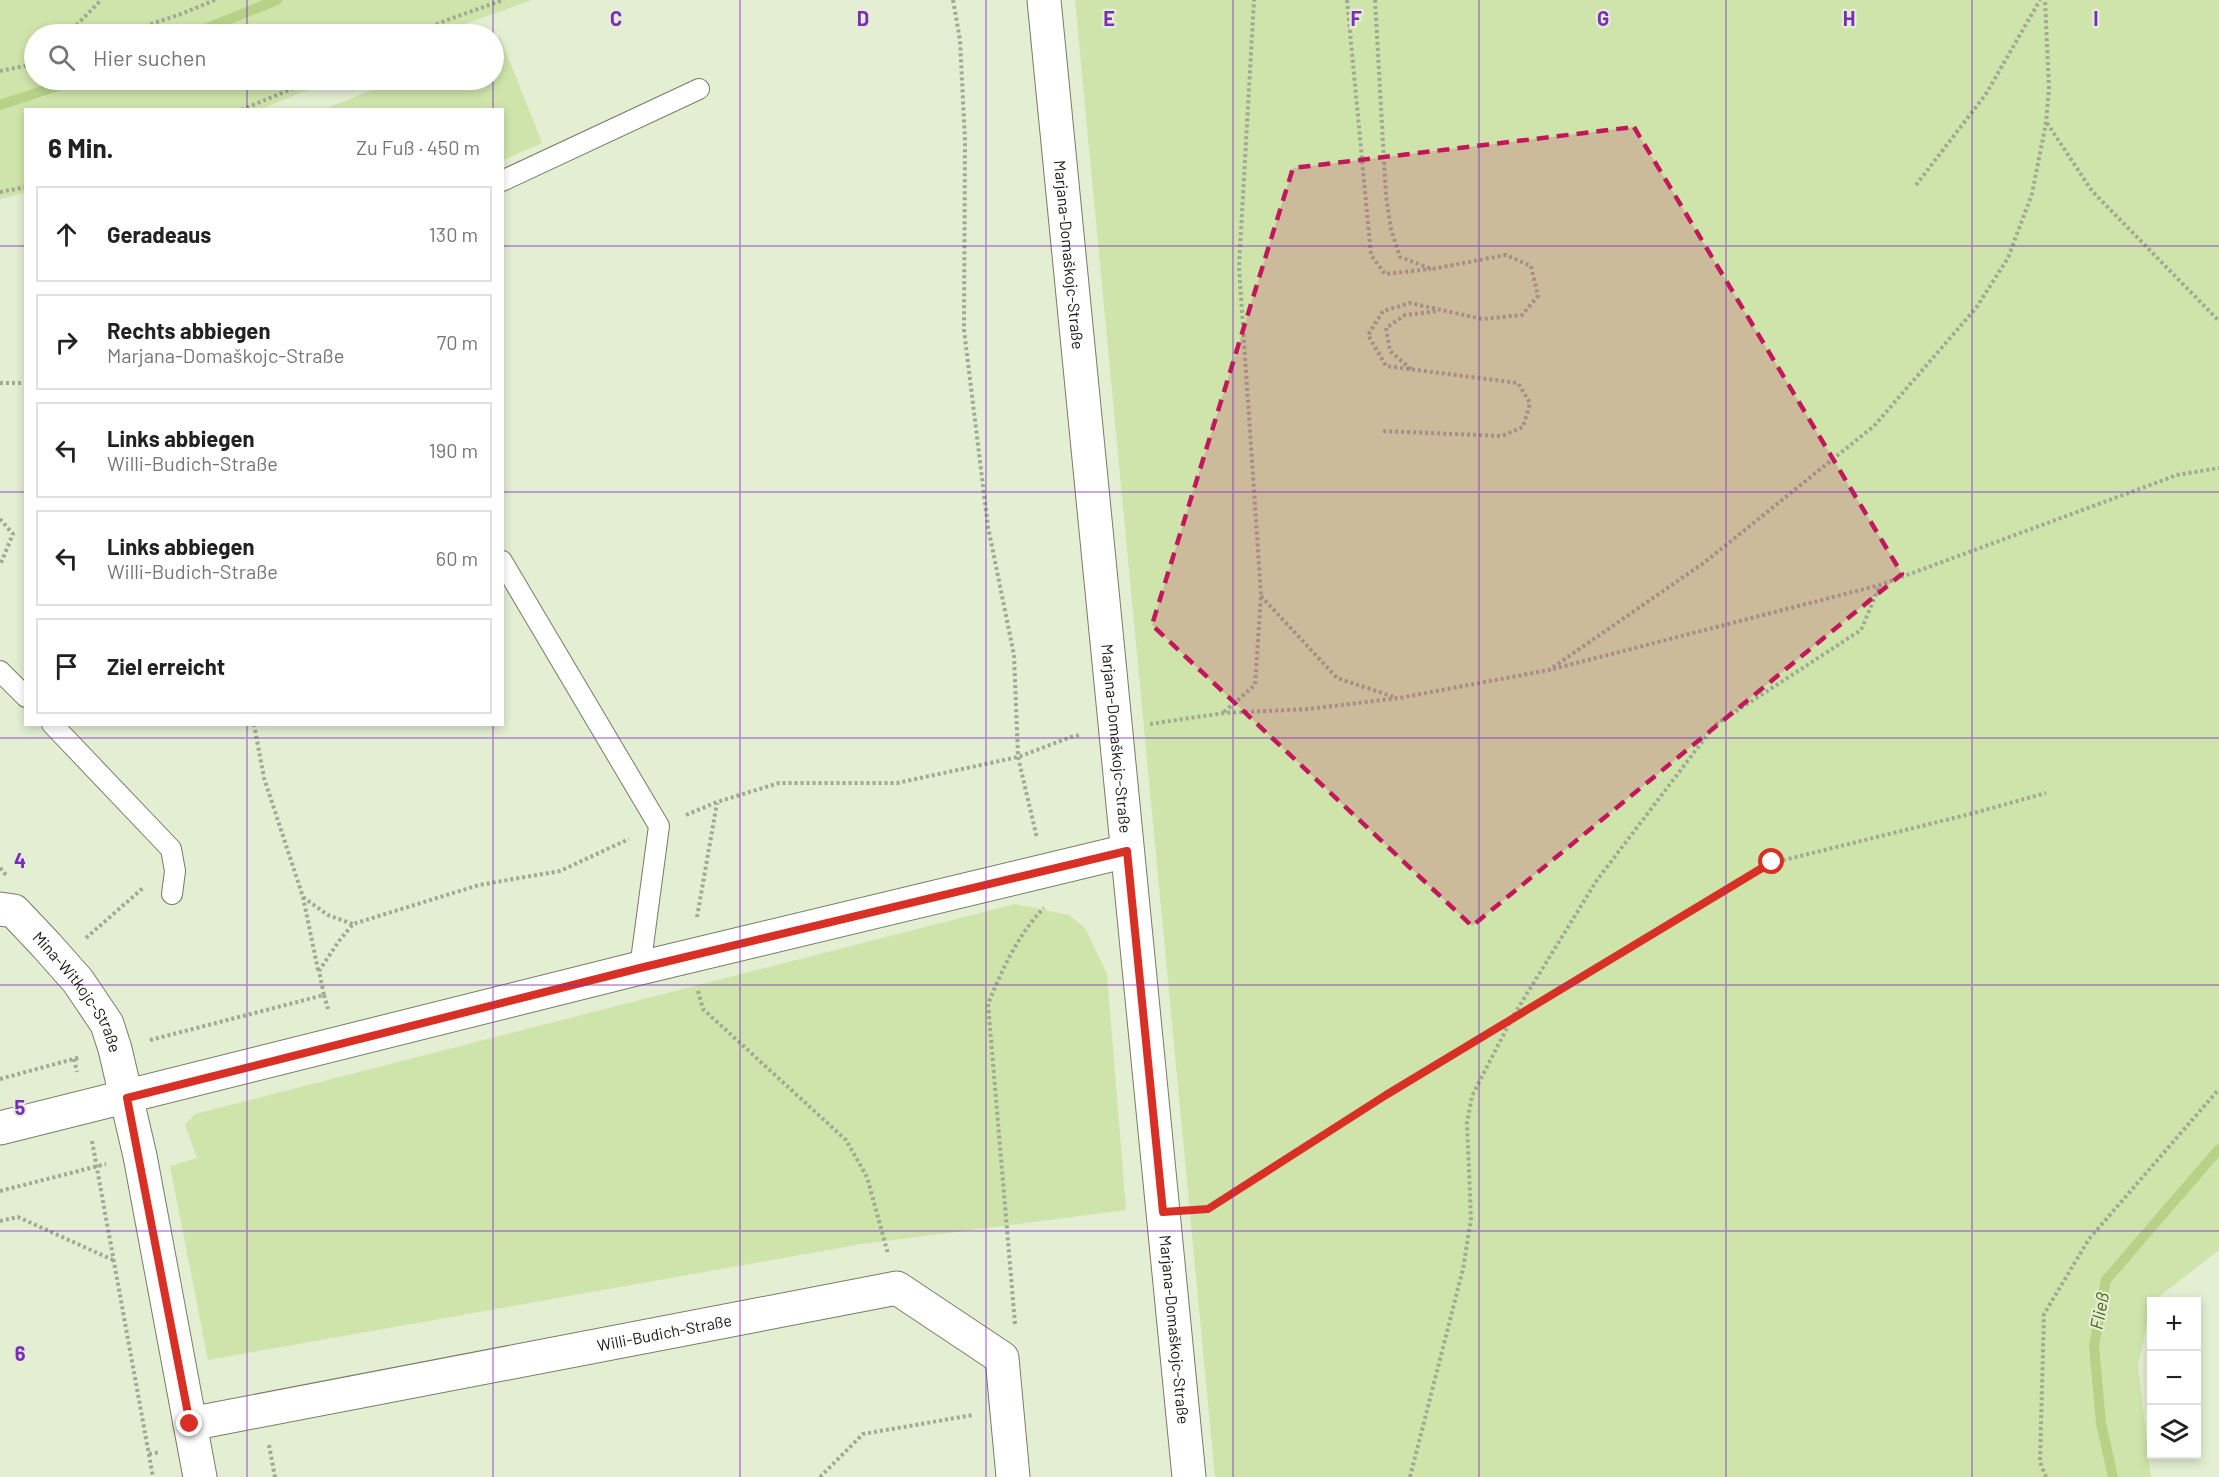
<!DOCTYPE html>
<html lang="de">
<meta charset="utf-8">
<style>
body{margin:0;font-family:Barlow,sans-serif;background:#f6f6f6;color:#222}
.controls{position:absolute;right:18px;bottom:18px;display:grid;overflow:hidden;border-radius:0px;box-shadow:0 3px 9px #0003}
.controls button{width:54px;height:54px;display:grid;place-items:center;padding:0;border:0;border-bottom:2px solid #e0e0e0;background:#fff;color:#222;font:30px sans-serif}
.stop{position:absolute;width:18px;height:18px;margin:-14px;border:4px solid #d93025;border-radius:50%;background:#fff}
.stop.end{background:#d93025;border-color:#fff;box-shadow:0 2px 6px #0008}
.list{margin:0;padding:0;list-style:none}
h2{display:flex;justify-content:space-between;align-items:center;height:78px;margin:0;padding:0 24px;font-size:26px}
h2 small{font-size:20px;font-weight:400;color:#767676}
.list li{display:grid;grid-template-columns:39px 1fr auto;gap:18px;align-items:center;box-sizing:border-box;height:96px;margin:0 12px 12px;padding:0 12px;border:2px solid #e0e0e0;border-radius:0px}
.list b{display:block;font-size:22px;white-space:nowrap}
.list p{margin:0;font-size:20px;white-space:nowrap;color:#767676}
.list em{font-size:20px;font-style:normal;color:#767676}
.icon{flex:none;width:33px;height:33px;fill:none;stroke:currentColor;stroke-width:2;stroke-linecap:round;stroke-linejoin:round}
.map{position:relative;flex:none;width:2219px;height:1477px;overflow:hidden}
.search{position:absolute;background:#fff;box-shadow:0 3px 9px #0003;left:24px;top:24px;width:480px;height:66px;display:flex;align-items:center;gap:15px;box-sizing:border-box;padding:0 21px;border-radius:33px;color:#767676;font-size:22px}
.panel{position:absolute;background:#fff;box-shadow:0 3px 9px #0003;left:24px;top:108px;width:480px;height:618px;border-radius:0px}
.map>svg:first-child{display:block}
</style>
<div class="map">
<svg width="2219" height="1477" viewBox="0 0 2219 1477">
<rect width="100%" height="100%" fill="#e3eed2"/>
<!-- green -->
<g fill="#cfe4ab">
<polygon points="0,0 532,0 437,34 34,34 34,80 332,80 261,109 26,110 25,193 0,199"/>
<polygon points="1075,0 2219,0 2219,1250 2152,1302 2138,1365 2151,1477 1215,1477"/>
<polygon points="500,37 542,143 503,160 502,110 325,109 397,80 494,80 494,40"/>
<polygon points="1015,904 1069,915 1085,928 1107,974 1126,1210 862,1244 208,1360 170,1166 197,1158 185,1125 195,1114"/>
</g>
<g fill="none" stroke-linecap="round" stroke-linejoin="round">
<!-- stream -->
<g stroke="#b7d287" stroke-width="10">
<polyline points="192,34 277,0"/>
<polyline points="0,105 76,80"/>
<polyline points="2113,1477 2101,1423 2094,1346 2106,1280 2219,1149"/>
</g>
<defs>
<g id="service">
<polyline points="502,181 699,89"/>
<polyline points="502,561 659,826 640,968"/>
<polyline points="0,671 26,697"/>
<polyline points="52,724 171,849 175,871 172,894"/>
</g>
<g id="minor">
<path id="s1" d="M0,909l14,2 33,35 31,35 29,43 8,25 25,107 60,321"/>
<polyline points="0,1128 640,968 1127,851"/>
<path id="s2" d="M190,1424l707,-136 105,70 11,119"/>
</g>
<g id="tertiary">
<path id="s3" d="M1044,0l145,1477"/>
</g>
</defs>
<!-- service casing -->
<use href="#service" stroke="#757e65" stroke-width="22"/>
<!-- minor casing -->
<use href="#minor" stroke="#757e65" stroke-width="35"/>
<!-- tertiary casing -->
<use href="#tertiary" stroke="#757e65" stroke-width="35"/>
<!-- path -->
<g stroke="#a0a993" stroke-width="4" stroke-dasharray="3 3" stroke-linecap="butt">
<polyline points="953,0 960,40 965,140 964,330 988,527 1014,655 1018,757 1037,838"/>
<polyline points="1347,0 1371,255 1385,274 1431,269"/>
<polyline points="1375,0 1386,196 1391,229 1400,257 1432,269 1506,255 1531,266 1538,296 1522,315 1482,319 1410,303 1383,311 1368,335 1386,366 1518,383 1530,403 1523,427 1502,436 1382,431"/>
<polyline points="68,34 101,0"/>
<polyline points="122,34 181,14 215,0"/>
<polyline points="414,34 447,20 503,0"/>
<polyline points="0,71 34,64"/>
<polyline points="241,110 313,80"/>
<polyline points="2047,123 2092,191 2219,321"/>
<polyline points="1916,185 1986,94 2040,0"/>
<polyline points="0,192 26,187"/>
<polyline points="1411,369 1390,351 1386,328 1405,315 1438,311"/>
<polyline points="0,383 26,383"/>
<polyline points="0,519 13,534 0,565"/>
<polyline points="1261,596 1337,678 1397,698"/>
<polyline points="1553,669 1880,585 2177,475 2219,468"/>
<polyline points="1224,712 1255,685 1261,595 1239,267 1254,0"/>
<polyline points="254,724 264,778 303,897 318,970"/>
<polyline points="1150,724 1224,713 1308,709 1399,698 1549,670 1705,562 1874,426 1976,308 2008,258 2032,194 2046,123 2049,88 2045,0"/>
<polyline points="686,815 717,802 779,783 897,783 1018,757 1071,737 1080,735"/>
<polyline points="0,868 6,875"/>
<polyline points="303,897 328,915 353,924"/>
<polyline points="697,917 717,803"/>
<polyline points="86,938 143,888"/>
<polyline points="698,991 703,1009 846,1140 867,1177 888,1254"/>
<polyline points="324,995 328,1009"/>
<polyline points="150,1040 324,995 319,971 339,941 353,924 479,885 560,871 629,839"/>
<polyline points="74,1059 77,1072"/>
<polyline points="0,1079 81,1057"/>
<polyline points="92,1141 153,1477"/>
<polyline points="0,1191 106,1164"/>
<polyline points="1197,1210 1208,1209 1386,1095 1772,863 1974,813 2046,793"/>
<polyline points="0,1221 18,1217 113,1260"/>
<path d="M1015,1324l-27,-320c14,-34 30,-70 56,-96"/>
<polyline points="269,1445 275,1477"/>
<polyline points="149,1454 160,1452"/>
<polyline points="820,1477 863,1434 973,1415"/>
<polyline points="1410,1477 1463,1269 1471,1219 1467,1123 1472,1096 1512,1018 1597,880 1715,725 1861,630 1880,585"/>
<polyline points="2046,1477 2040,1462 2044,1314 2089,1239 2219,1089"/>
</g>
<!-- service -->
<use href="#service" stroke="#fff" stroke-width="20"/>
<!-- minor -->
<use href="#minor" stroke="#fff" stroke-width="33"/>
<!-- tertiary -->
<use href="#tertiary" stroke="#fff" stroke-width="33"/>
</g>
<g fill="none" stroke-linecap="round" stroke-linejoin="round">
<!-- route -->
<polyline stroke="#d93025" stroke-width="8" points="190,1424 127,1098 640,968 1127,851 1163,1212 1208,1209 1386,1095 1772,862"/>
</g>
<!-- marked area -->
<path fill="#c2185b" fill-opacity="0.2" stroke="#c2185b" stroke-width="4.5" stroke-dasharray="12 8" stroke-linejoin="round" d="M1634,127l268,447 -430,352 -320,-301 141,-457z"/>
<!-- grid -->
<path fill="none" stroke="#7b2cbf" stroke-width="1.5" stroke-opacity="0.55" d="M247,0v34M493,0v34M740,0v1477M986,0v1477M1233,0v1477M1479,0v1477M1726,0v1477M1972,0v1477M247,80v30M493,80v30M0,246h26M502,246h1717M0,492h26M502,492h1717M247,724v753M493,724v753M0,738h2219M0,985h2219M0,1231h2219"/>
<g text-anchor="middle" stroke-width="4.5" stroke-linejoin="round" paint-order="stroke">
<!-- street labels -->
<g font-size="16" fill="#161a10" stroke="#e3eed2">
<text dy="6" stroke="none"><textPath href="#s3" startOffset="256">Marjana-Domaškojc-Straße</textPath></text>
<text dy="6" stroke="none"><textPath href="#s3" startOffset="742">Marjana-Domaškojc-Straße</textPath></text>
<text dy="6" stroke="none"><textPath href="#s1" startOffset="118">Mina-Witkojc-Straße</textPath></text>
<text dy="6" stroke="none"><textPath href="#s3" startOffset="1336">Marjana-Domaškojc-Straße</textPath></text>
<text dy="6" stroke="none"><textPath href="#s2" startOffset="483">Willi-Budich-Straße</textPath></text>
</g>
<!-- water labels -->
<g font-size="18" font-style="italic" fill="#49600f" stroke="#e3eed2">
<text transform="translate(2100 1311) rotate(-79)" y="6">Fließ</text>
</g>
</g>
<g font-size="20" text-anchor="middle" font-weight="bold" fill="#7b2cbf" stroke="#e3eed2" stroke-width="4.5" stroke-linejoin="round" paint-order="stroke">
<text x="616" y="26">C</text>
<text x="863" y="26">D</text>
<text x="1109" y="26">E</text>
<text x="1356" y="26">F</text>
<text x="1603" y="26">G</text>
<text x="1849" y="26">H</text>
<text x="2096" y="26">I</text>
<text x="20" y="868">4</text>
<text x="20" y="1115">5</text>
<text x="20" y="1361">6</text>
</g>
</svg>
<div class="controls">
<button>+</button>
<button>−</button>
<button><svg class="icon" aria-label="layers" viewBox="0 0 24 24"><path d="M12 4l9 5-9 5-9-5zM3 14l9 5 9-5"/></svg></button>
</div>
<div class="stop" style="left:1772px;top:862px"></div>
<div class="stop end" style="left:190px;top:1424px"></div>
<div class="search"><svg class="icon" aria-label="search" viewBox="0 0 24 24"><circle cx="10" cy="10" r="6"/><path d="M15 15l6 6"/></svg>Hier suchen</div>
<section class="panel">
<h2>6 Min.<small>Zu Fuß · 450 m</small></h2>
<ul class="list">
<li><svg class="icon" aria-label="ahead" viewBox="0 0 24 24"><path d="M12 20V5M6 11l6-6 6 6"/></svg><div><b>Geradeaus</b></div><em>130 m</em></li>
<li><svg class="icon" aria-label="right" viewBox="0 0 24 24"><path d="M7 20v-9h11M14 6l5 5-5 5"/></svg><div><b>Rechts abbiegen</b><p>Marjana-Domaškojc-Straße</p></div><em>70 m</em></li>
<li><svg class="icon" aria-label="left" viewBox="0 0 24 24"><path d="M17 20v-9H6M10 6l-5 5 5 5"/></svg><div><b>Links abbiegen</b><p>Willi-Budich-Straße</p></div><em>190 m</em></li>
<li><svg class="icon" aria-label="left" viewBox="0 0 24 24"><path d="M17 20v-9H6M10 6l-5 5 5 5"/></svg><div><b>Links abbiegen</b><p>Willi-Budich-Straße</p></div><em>60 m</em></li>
<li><svg class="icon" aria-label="arrive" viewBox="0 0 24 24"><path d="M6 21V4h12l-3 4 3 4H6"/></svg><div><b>Ziel erreicht</b></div></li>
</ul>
</section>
</div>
